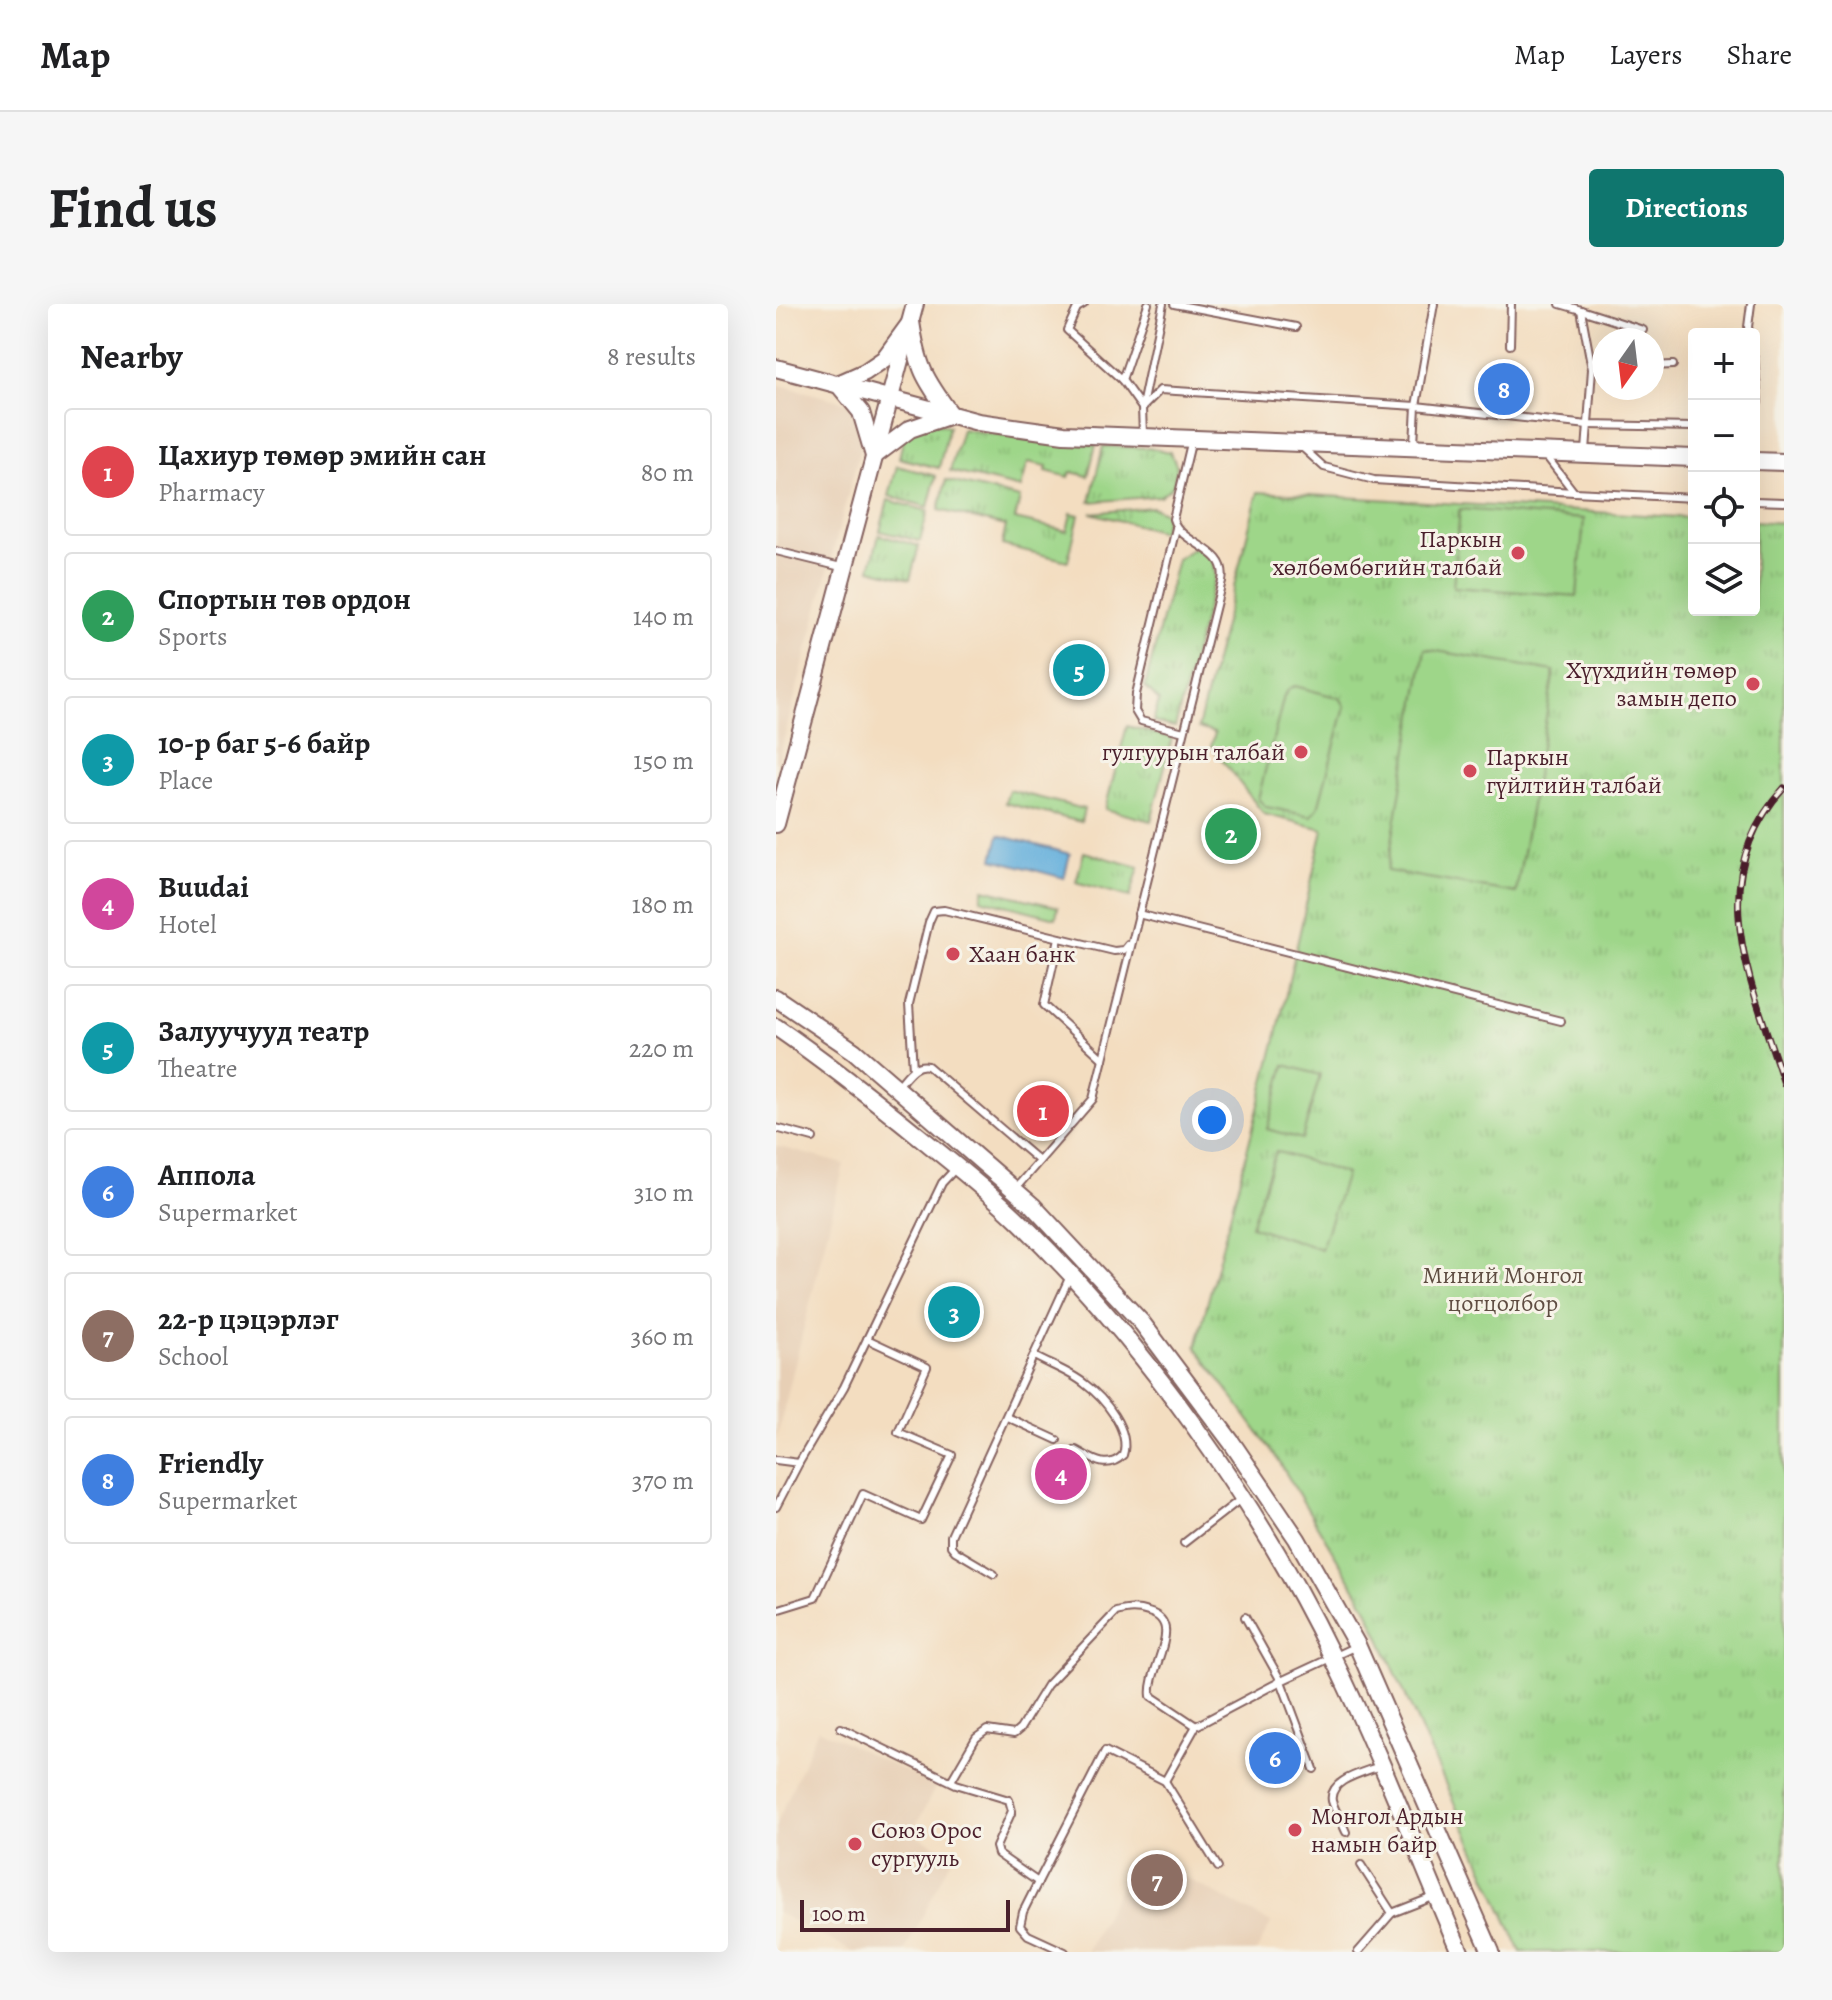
<!DOCTYPE html>
<meta charset="utf-8">
<style>
body{margin:0;font-family:Alegreya,serif;background:#f6f6f6;color:#202124}
.controls{position:absolute;right:24px;top:24px;display:grid;overflow:hidden;border-radius:8px;box-shadow:0 8px 32px #0002}
.controls button{width:72px;height:72px;display:grid;place-items:center;padding:0;border:0;border-bottom:2px solid #e0e0e0;background:#fff;color:#202124;font:40px sans-serif}
.compass{position:absolute;left:816px;top:24px;width:72px;height:72px;border-radius:50%;background:#fff;box-shadow:0 8px 32px #0002;rotate:194deg}
.scale{position:absolute;left:24px;bottom:20px;width:210px;box-sizing:border-box;padding-left:8px;border:4px solid #4a1f2b;border-top:0;font-size:22px;line-height:28px;white-space:nowrap;color:#4a1f2b;-webkit-text-stroke:6px #f7f3e8;paint-order:stroke}
.you{position:absolute;left:436px;top:816px;width:28px;height:28px;margin:-20px;border:6px solid #fff;border-radius:50%;background:#1a73e8;box-shadow:0 0 0 12px #1a73e833}
.badge{display:grid;place-items:center;width:52px;height:52px;border-radius:50%;background:#0f766e;color:#fff;font-size:26px;font-weight:700}
.pin{position:absolute;translate:-50% -50%;border:4px solid #fff;box-shadow:0 2px 8px #0006}
.list{margin:0;padding:0;list-style:none}
h2{display:flex;justify-content:space-between;align-items:center;height:104px;margin:0;padding:0 32px;font-size:34px}
h2 small{font-size:26px;font-weight:400;color:#757577}
.list li{display:grid;grid-template-columns:52px 1fr auto;gap:24px;align-items:center;box-sizing:border-box;height:128px;margin:0 16px 16px;padding:0 16px;border:2px solid #e0e0e0;border-radius:8px}
.list b{display:block;font-size:30px;white-space:nowrap}
.list p{margin:0;font-size:26px;white-space:nowrap;color:#757577}
.list em{font-size:26px;font-style:normal;color:#757577}
.icon{flex:none;width:44px;height:44px;fill:none;stroke:currentColor;stroke-width:2;stroke-linecap:round;stroke-linejoin:round}
.map{position:relative;flex:none;width:1008px;height:1648px;overflow:hidden;border-radius:8px}
header{display:flex;align-items:center;gap:48px;box-sizing:border-box;height:112px;padding:0 40px;background:#fff;border-bottom:2px solid #e0e0e0}
header strong{font-size:38px}
nav{display:flex;gap:44px;margin-inline-start:auto;font-size:28px}
.intro{display:flex;align-items:center;justify-content:space-between;box-sizing:border-box;height:192px;padding:0 48px}
h1{margin:0;font-size:56px}
.button{padding:20px 36px;border-radius:8px;background:#0f766e;color:#fff;font-size:28px;font-weight:700}
main{display:flex;gap:48px;padding:0 48px}
aside{flex:1;background:#fff;border-radius:8px;box-shadow:0 8px 32px #0002}
.map>svg:first-child{display:block}
</style>
<header>
<strong>Map</strong>
<nav><a>Map</a><a>Layers</a><a>Share</a></nav>
</header>
<div class="intro"><h1>Find us</h1><a class="button">Directions</a></div>
<main>
<aside>
<h2>Nearby<small>8 results</small></h2>
<ul class="list">
<li><span class="badge" style="background:#e0444e">1</span><div><b>Цахиур төмөр эмийн сан</b><p>Pharmacy</p></div><em>80 m</em></li>
<li><span class="badge" style="background:#2e9e5b">2</span><div><b>Спортын төв ордон</b><p>Sports</p></div><em>140 m</em></li>
<li><span class="badge" style="background:#0f9aa8">3</span><div><b>10-р баг 5-6 байр</b><p>Place</p></div><em>150 m</em></li>
<li><span class="badge" style="background:#d1479c">4</span><div><b>Buudai</b><p>Hotel</p></div><em>180 m</em></li>
<li><span class="badge" style="background:#0f9aa8">5</span><div><b>Залуучууд театр</b><p>Theatre</p></div><em>220 m</em></li>
<li><span class="badge" style="background:#3f7fe0">6</span><div><b>Аппола</b><p>Supermarket</p></div><em>310 m</em></li>
<li><span class="badge" style="background:#8d6e63">7</span><div><b>22-р цэцэрлэг</b><p>School</p></div><em>360 m</em></li>
<li><span class="badge" style="background:#3f7fe0">8</span><div><b>Friendly</b><p>Supermarket</p></div><em>370 m</em></li>
</ul>
</aside>
<div class="map">
<svg width="1008" height="1648" viewBox="0 0 1008 1648">
<defs>
<pattern id="grass-tufts" width="24" height="20" patternUnits="userSpaceOnUse" patternTransform="scale(2)"><rect width="24" height="20" fill="#9ed689"/><path d="M3 7l-1-3M5 7V3M7 7l1-3M15 17l-1-3M17 17v-4M19 17l1-3" fill="none" stroke="#8ab776"/></pattern>
</defs>
<rect width="100%" height="100%" fill="#f7f3e8"/>
<filter id="ink" filterUnits="userSpaceOnUse"><feTurbulence type="fractalNoise" baseFrequency=".0125" numOctaves="2"/><feDisplacementMap in="SourceGraphic" scale="16" xChannelSelector="R" yChannelSelector="G"/><feConvolveMatrix kernelMatrix="1 2 1 2 8 2 1 2 1" color-interpolation-filters="sRGB"/></filter>
<filter id="wash" filterUnits="userSpaceOnUse"><feTurbulence type="fractalNoise" baseFrequency=".006" numOctaves="4" result="noise"/><feDisplacementMap in="SourceGraphic" scale="32" xChannelSelector="R" yChannelSelector="G"/><feGaussianBlur stdDeviation="1.8" result="paint"/><feColorMatrix in="noise" values="0 0 0 0 0 0 0 0 0 0 0 0 0 0 0 0 0 1.4 0 .05"/><feComposite in="paint" operator="in"/></filter>
<g filter="url(#wash)">
<rect width="100%" height="100%" fill="#f3ddc0"/>
<!-- built -->
<g fill="#e7cfb5">
<polygon points="0,80 87,103 90,121 0,465"/>
<polygon points="0,842 68,860 0,1137"/>
<polygon points="42,1425 160,1482 136,1529 178,1551 128,1648 77,1648 0,1608 0,1521"/>
<polygon points="362,1548 495,1619 480,1648 310,1648"/>
</g>
<!-- grass -->
<g fill="url(#grass-tufts)" stroke="#747a5a" stroke-width="2">
<polygon points="133,112 173,122 163,164 123,154"/>
<polygon points="186,125 254,135 320,141 312,172 295,168 293,173 270,167 271,162 252,158 245,184 174,167"/>
<polygon points="327,142 375,144 394,148 401,162 397,182 384,192 314,198"/>
<polygon points="121,162 160,172 152,203 113,192"/>
<polygon points="170,176 244,194 239,215 291,227 295,209 303,211 292,257 226,241 230,222 163,206"/>
<polygon points="482,188 918,214 918,306 978,306 978,217 1008,219 1008,1648 745,1648 589,1301 502,1156 420,1043 499,739 547,525 488,510 435,442 439,429 422,424"/>
<polygon points="112,196 152,207 144,237 104,227"/>
<polygon points="376,203 388,208 390,212 387,228 315,209"/>
<polygon points="103,231 143,242 134,275 94,265"/>
<polygon points="419,243 430,246 437,257 439,273 399,423 377,418 383,397 369,383 401,255"/>
<polygon points="351,422 396,434 375,517 329,505"/>
<polygon points="233,486 308,505 305,518 229,499"/>
<polygon points="308,548 363,563 354,593 300,578"/>
<polygon points="208,585 282,603 280,614 205,595"/>
</g>
<!-- pitch -->
<g fill="#9ed689" stroke="#747a5a" stroke-width="2">
<polygon points="684,205 808,215 801,292 677,283"/>
<polygon points="649,345 778,367 740,589 611,567"/>
<polygon points="519,382 564,394 569,402 542,504 535,512 490,503 482,495 508,392 514,384"/>
<polygon points="509,761 544,771 526,835 491,825"/>
<polygon points="500,847 570,870 545,945 475,922"/>
</g>
<!-- water -->
<polygon fill="#63afdc" stroke="#566784" stroke-width="2" points="223,531 294,550 288,574 217,555"/>
</g>
<g filter="url(#ink)">
<g fill="none" stroke-linecap="round" stroke-linejoin="round">
<defs>
<g id="lane">
<polyline points="308,0 301,4 291,26 346,76 366,104 367,130"/>
<polyline points="398,0 520,23"/>
<polyline points="658,0 640,102 812,121 918,123"/>
<polyline points="784,0 805,6 816,65 810,147"/>
<polyline points="805,6 867,26"/>
<polyline points="974,30 972,23 975,0"/>
<polyline points="734,41 735,0"/>
<polyline points="978,53 982,98 978,109"/>
<polyline points="876,62 897,61"/>
<polyline points="346,76 372,0"/>
<polyline points="366,102 387,0"/>
<polyline points="366,104 384,86 640,102 638,140"/>
<polyline points="527,144 548,163 598,176 798,188"/>
<polyline points="771,153 798,188 918,194"/>
<polyline points="978,197 1008,198"/>
<polyline points="400,224 360,390 359,407 365,417 408,428"/>
<polyline points="0,247 65,263"/>
<polyline points="362,610 785,717"/>
<polyline points="283,634 268,701 327,755"/>
<polyline points="137,765 133,700 153,618 158,607 168,606 338,647 348,646 352,641"/>
<path d="M122,782c9,-10 16,-23 30,-20l111,95"/>
<polyline points="0,824 37,834"/>
<path d="M239,885l78,-90 129,-518c7,-34 -41,-35 -49,-62l19,-80"/>
<path d="M258,1052c16,9 37,16 51,28 19,14 46,46 38,71 -16,16 -31,4 -47,-5"/>
<polyline points="231,1113 281,1136"/>
<polyline points="0,1156 23,1159 68,1083 91,1035"/>
<polyline points="0,1203 23,1159"/>
<polyline points="408,1239 466,1194"/>
<polyline points="218,1270 179,1247 175,1242 175,1232 294,972"/>
<polyline points="0,1306 39,1294 87,1190 145,1216 176,1151 122,1128 151,1063 91,1035 166,879 181,863"/>
<polyline points="420,1422 505,1377 469,1313"/>
<polyline points="65,1424 180,1480 233,1496 236,1507 220,1543 222,1550 262,1578"/>
<polyline points="538,1465 505,1377 578,1343"/>
<path d="M175,1477l25,-43 11,-8 27,4 6,-5 27,-44 69,-73c12,-3 20,-4 32,0 39,10 -1,57 3,84l45,30 -31,55 -60,-30 -67,131 -15,30 -3,14 8,9 37,17"/>
<polyline points="389,1477 442,1563"/>
<path d="M570,1528c-4,-10 -11,-21 -14,-31 -4,-22 34,-29 50,-36"/>
<polyline points="616,1609 657,1593"/>
<polyline points="582,1648 616,1609 585,1561"/>
</g>
<g id="secondary">
<path d="M135,18c7,46 13,56 40,93l-41,14 -36,27 -13,-44 -23,-28 27,-12 19,-13z"/>
<polyline points="0,64 202,118 288,130 918,154"/>
<polyline points="978,157 1008,158"/>
<polyline points="0,520 139,0"/>
<polyline points="0,694 78,747 257,902 366,1019 456,1139 521,1235 581,1341 715,1648"/>
<path d="M0,723c52,36 100,74 149,114 31,25 63,50 92,78 125,121 240,282 316,439 47,96 85,196 127,294"/>
</g>
</defs>
<!-- lane casing -->
<use href="#lane" stroke="#85625f" stroke-width="10"/>
<!-- secondary casing -->
<use href="#secondary" stroke="#85625f" stroke-width="20"/>
<!-- lane -->
<use href="#lane" stroke="#fff" stroke-width="6"/>
<!-- secondary -->
<use href="#secondary" stroke="#fff" stroke-width="16"/>
<defs>
<path id="rail" d="M1008,484c-84,92 -32,195 0,296"/>
</defs>
<!-- rail casing -->
<use href="#rail" stroke="#4a1f2b" stroke-width="7"/>
<!-- rail -->
<use href="#rail" stroke="#f7f3e8" stroke-width="4" stroke-dasharray="12" stroke-linecap="butt"/>
</g>
</g>
<!-- markers -->
<g fill="#d1495b" stroke="#f7f3e8" stroke-width="3">
<circle cx="742" cy="249" r="8"/>
<circle cx="977" cy="380" r="8"/>
<circle cx="525" cy="448" r="8"/>
<circle cx="694" cy="467" r="8"/>
<circle cx="177" cy="650" r="8"/>
<circle cx="519" cy="1526" r="8"/>
<circle cx="79" cy="1540" r="8"/>
</g>
<g text-anchor="middle" stroke-width="6" stroke-linejoin="round" paint-order="stroke">
<!-- poi labels -->
<g font-size="24" fill="#4a1f2b" stroke="#f7f3e8" text-anchor="start">
<text x="726" y="243" text-anchor="end">Паркын<tspan x="726" dy="28">хөлбөмбөгийн талбай</tspan></text>
<text x="961" y="374" text-anchor="end">Хүүхдийн төмөр<tspan x="961" dy="28">замын депо</tspan></text>
<text x="509" y="456" text-anchor="end">гулгуурын талбай</text>
<text x="710" y="461">Паркын<tspan x="710" dy="28">гүйлтийн талбай</tspan></text>
<text x="193" y="658">Хаан банк</text>
<text x="535" y="1520">Монгол Ардын<tspan x="535" dy="28">намын байр</tspan></text>
<text x="95" y="1534">Союз Орос<tspan x="95" dy="28">сургууль</tspan></text>
</g>
<!-- park labels -->
<g font-size="24" fill="#5f4d42" stroke="#f7f3e8">
<text x="727" y="979">Миний Монгол<tspan x="727" dy="28">цогцолбор</tspan></text>
</g>
</g>
</svg>
<div class="controls">
<button>+</button>
<button>−</button>
<button><svg class="icon" aria-label="locate" viewBox="0 0 24 24"><circle cx="12" cy="12" r="6"/><path d="M12 2v4M12 18v4M2 12h4M18 12h4"/></svg></button>
<button><svg class="icon" aria-label="layers" viewBox="0 0 24 24"><path d="M12 4l9 5-9 5-9-5zM3 14l9 5 9-5"/></svg></button>
</div>
<svg class="compass" viewBox="-18 -18 36 36"><path d="M0-13l5 13h-10z" fill="#e53935"/><path d="M0 13l5-13h-10z" fill="#757577"/></svg>
<div class="scale">100 m</div>
<div class="you"></div>
<div class="pin badge" style="left:267px;top:807px;background:#e0444e">1</div>
<div class="pin badge" style="left:455px;top:530px;background:#2e9e5b">2</div>
<div class="pin badge" style="left:178px;top:1008px;background:#0f9aa8">3</div>
<div class="pin badge" style="left:285px;top:1170px;background:#d1479c">4</div>
<div class="pin badge" style="left:303px;top:366px;background:#0f9aa8">5</div>
<div class="pin badge" style="left:499px;top:1454px;background:#3f7fe0">6</div>
<div class="pin badge" style="left:381px;top:1576px;background:#8d6e63">7</div>
<div class="pin badge" style="left:728px;top:85px;background:#3f7fe0">8</div>
</div>
</main>
